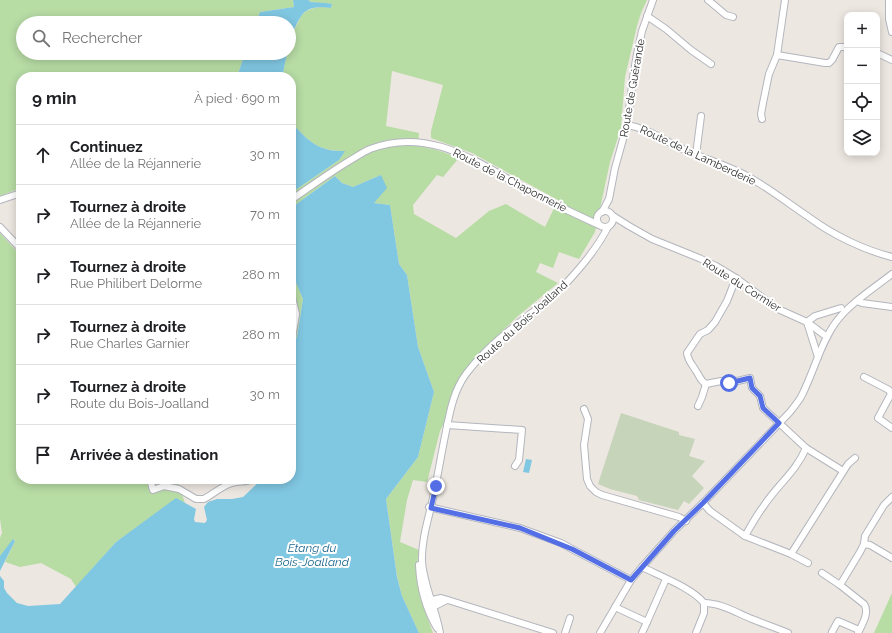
<!DOCTYPE html>
<html lang="fr">
<meta charset="utf-8">
<style>
body{margin:0;font-family:Raleway,sans-serif;background:#f2f2f2;color:#202124}
.controls{position:absolute;right:12px;top:12px;display:grid;overflow:hidden;border-radius:8px;box-shadow:0 2px 10px #0003}
.controls button{width:36px;height:36px;display:grid;place-items:center;padding:0;border:0;border-bottom:1px solid #e0e0e0;background:#fff;color:#202124;font:20px sans-serif}
.stop{position:absolute;width:12px;height:12px;margin:-9px;border:3px solid #546fe6;border-radius:50%;background:#fff}
.stop.end{background:#546fe6;border-color:#fff;box-shadow:0 1px 4px #0008}
.list{margin:0;padding:0;list-style:none}
h2{display:flex;justify-content:space-between;align-items:center;height:52px;margin:0;padding:0 16px;font-size:17px}
h2 small{font-size:13px;font-weight:400;color:#757577}
.list li{display:grid;grid-template-columns:26px 1fr auto;gap:12px;align-items:center;box-sizing:border-box;height:60px;padding:0 16px;border-top:1px solid #e0e0e0}
.list b{display:block;font-size:15px;white-space:nowrap}
.list p{margin:0;font-size:13px;white-space:nowrap;color:#757577}
.list em{font-size:13px;font-style:normal;color:#757577}
.icon{flex:none;width:22px;height:22px;fill:none;stroke:currentColor;stroke-width:2;stroke-linecap:round;stroke-linejoin:round}
.map{position:relative;flex:none;width:892px;height:633px;overflow:hidden}
.search{position:absolute;background:#fff;box-shadow:0 2px 10px #0003;left:16px;top:16px;width:280px;height:44px;display:flex;align-items:center;gap:10px;box-sizing:border-box;padding:0 14px;border-radius:22px;color:#757577;font-size:15px}
.panel{position:absolute;background:#fff;box-shadow:0 2px 10px #0003;left:16px;top:72px;width:280px;height:412px;border-radius:16px}
.map>svg:first-child{display:block}
</style>
<div class="map">
<svg width="892" height="633" viewBox="0 0 892 633">
<rect width="100%" height="100%" fill="#ece7e0"/>
<!-- green -->
<g fill="#b7dca4" fill-rule="evenodd">
<polygon points="0,0 293,0 294,7 260,12 256,23 23,23 23,53 245,53 237,77 21,77 21,188 0,196"/>
<path d="M308,0h339l-6,13 -4,13 -12,51 -4,51 -11,34 -15,70 -16,27 -20,-7 -6,16 -13,-5 -4,9 22,11 -40,33 -31,30 -21,23 -7,10 -11,40 -3,2 -5,10 -13,51 -14,-2 -6,20 -7,42 19,8 -3,22 4,25 13,36h-14l-17,-37 -5,-20 -11,-77 32,-42 16,-65 -16,-45 -11,-72 -8,-11 -9,-59 -16,-2 7,-28 -28,12 -11,-4 -7,-7 -44,32v-15l48,-33 5,-8c-6,-2 -12,-1 -18,-3 -15,-4 -25,-16 -35,-27v-45h-8c0,-8 3,-16 4,-24h2v-12l12,-25 5,-5 8,-3 9,-1 8,1 1,-4c-8,-2 -19,0 -24,-4zM392,71l51,14 -12,46v7l41,15 86,47 -13,27 -39,-23 -17,7 -33,27 -42,-24 -1,-9 24,-30 6,2 15,-18c-13,-8 -25,-10 -40,-13l1,-13 -33,-7z"/>
<polygon points="0,233 21,256 21,479 177,479 185,503 176,499 116,542 76,587 71,579 41,563 20,567 5,562 15,541 14,539 0,556 0,538 2,533 0,519"/>
<polygon points="291,271 303,299 297,337 291,348"/>
<polygon points="892,593 892,633 874,633"/>
</g>
<!-- cemetery -->
<polygon fill="#c6d4ba" points="621,413 679,432 679,435 695,439 689,456 705,461 692,476 704,488 689,504 684,501 678,510 639,500 637,496 610,489 598,484"/>
<!-- water -->
<g fill="#80c7e2">
<path d="M293,0h15l3,2 15,1 6,1 -1,4c-31,-4 -30,9 -42,33v-18h-33l4,-11 34,-5z"/>
<path d="M245,53h42c-1,8 -4,16 -4,24h-46z"/>
<path d="M291,122c10,11 20,23 35,27 6,2 12,2 19,2l-6,9 -48,33z"/>
<polygon points="381,175 387,188 374,203 390,205 399,264 407,275 418,347 434,392 418,457 386,499 397,577 402,596 419,633 0,633 0,576 4,581 4,588 7,593 17,603 28,606 60,604 116,542 176,498 196,509 194,519 195,522 205,523 207,520 204,507 208,502 217,499 232,499 243,497 262,479 291,479 291,407 294,387 291,382 291,348 297,337 303,299 291,271 291,208 335,176 342,183 353,187"/>
<polygon points="526,459 532,460 529,473 523,472"/>
<polygon points="13,539 15,541 0,571 0,556"/>
</g>
<g fill="none" stroke-linecap="round" stroke-linejoin="round">
<defs>
<g id="minor">
<polyline points="708,0 726,15 733,17"/>
<polyline points="889,0 889,19 892,32"/>
<polyline points="647,16 666,29 691,50 711,64"/>
<polyline points="877,53 892,60"/>
<polyline points="777,55 825,63 829,63 832,60 839,47 847,47"/>
<polyline points="762,119 761,114 763,103 769,74 777,55 785,0"/>
<path d="M627,125c21,3 37,16 56,24 21,10 44,16 64,27 22,12 42,28 63,42 23,17 54,32 82,39"/>
<polyline points="696,155 701,116"/>
<polyline points="0,200 21,193"/>
<path d="M291,200c19,-13 38,-27 58,-39 7,-4 14,-9 21,-12 60,-23 108,14 158,41 23,13 47,24 71,35"/>
<circle cx="605" cy="219" r="8"/>
<polyline points="602,212 609,199 615,168 627,125 633,78 637,54 642,31 653,0"/>
<polyline points="613,216 629,226 652,239 699,258 716,266 736,278 778,309 807,322 827,337"/>
<polyline points="0,227 21,249"/>
<path d="M736,278l-9,23 -12,21 -7,8 -8,4 -13,19c1,8 5,11 9,18 4,5 3,9 10,13l15,-3 8,2 21,-5 2,10 8,8 3,12 43,40 37,23"/>
<polyline points="291,293 296,314 291,344"/>
<polyline points="857,301 862,303 892,307"/>
<polyline points="818,357 807,322 815,316 841,308"/>
<polyline points="864,377 889,390 891,394 878,418 892,428"/>
<polyline points="698,406 702,397 706,384"/>
<polyline points="584,409 588,419 584,445 587,479 590,486 596,492 602,495 679,517 686,521"/>
<polyline points="447,425 522,430 519,460 515,466"/>
<path d="M150,479l3,11 11,-4 15,3 17,10h8c9,-5 18,-13 28,-16 7,-3 14,0 21,-4"/>
<polyline points="703,503 710,511 745,536 791,554 808,563"/>
<polyline points="429,507 520,528 561,543 572,549 631,580"/>
<path d="M745,536c6,-10 11,-20 18,-29 14,-22 33,-35 43,-59"/>
<polyline points="864,544 870,545 892,558"/>
<polyline points="791,554 848,464 855,458"/>
<path d="M419,565c1,22 7,44 18,63"/>
<path d="M642,567c18,9 50,21 62,36v10l-8,20"/>
<polyline points="822,573 840,585"/>
<polyline points="427,603 433,600 441,598 451,601 553,633"/>
<path d="M704,603c17,0 33,10 48,16 12,5 25,9 36,14"/>
<polyline points="431,606 433,607 447,600"/>
<polyline points="615,607 647,622 666,579"/>
<polyline points="832,632 838,621 859,630"/>
<path d="M440,633c-4,-24 -16,-46 -18,-71 -1,-25 9,-50 13,-74 4,-19 7,-38 11,-57 4,-20 8,-41 20,-57 25,-33 60,-56 91,-81 19,-20 38,-41 51,-66"/>
<polyline points="565,633 570,618"/>
<path d="M600,633l31,-53 11,-13 32,-36 29,-28 87,-91c4,-5 8,-10 11,-15 13,-25 19,-53 35,-75 13,-18 38,-34 56,-48"/>
<polyline points="642,633 647,622"/>
<path d="M858,633c4,-8 12,-21 6,-29l-24,-19 20,-33 4,-8 1,-8 19,-31 8,-8"/>
</g>
</defs>
<!-- minor casing -->
<use href="#minor" stroke="#b4b6be" stroke-width="8"/>
<!-- minor -->
<use href="#minor" stroke="#fff" stroke-width="6"/>
</g>
<g fill="none" stroke-linecap="round" stroke-linejoin="round">
<!-- route -->
<polyline stroke="#546fe6" stroke-width="5" points="436,486 431,508 520,528 572,549 631,580 674,531 703,503 779,423 763,408 760,396 752,388 750,378 729,383"/>
</g>
<g text-anchor="middle" stroke-width="4" stroke-linejoin="round" paint-order="stroke">
<!-- street labels -->
<g font-size="11" fill="#2c2c2c" stroke="#fff">
<text transform="translate(632 88) rotate(-80)" y="4">Route de Guérande</text>
<text transform="translate(698 155) rotate(25)" y="4">Route de la Lamberderie</text>
<text transform="translate(510 180) rotate(27)" y="4">Route de la Chaponnerie</text>
<text transform="translate(742 285) rotate(32)" y="4">Route du Cormier</text>
<text transform="translate(522 322) rotate(-42)" y="4">Route du Bois-Joalland</text>
</g>
<!-- water labels -->
<g font-size="12" font-style="italic" fill="#1d688f" stroke="#fff">
<text x="312" y="552">Étang du<tspan x="312" dy="14">Bois-Joalland</tspan></text>
</g>
</g>
</svg>
<div class="controls">
<button>+</button>
<button>−</button>
<button><svg class="icon" aria-label="locate" viewBox="0 0 24 24"><circle cx="12" cy="12" r="6"/><path d="M12 2v4M12 18v4M2 12h4M18 12h4"/></svg></button>
<button><svg class="icon" aria-label="layers" viewBox="0 0 24 24"><path d="M12 4l9 5-9 5-9-5zM3 14l9 5 9-5"/></svg></button>
</div>
<div class="stop" style="left:729px;top:383px"></div>
<div class="stop end" style="left:436px;top:486px"></div>
<div class="search"><svg class="icon" aria-label="search" viewBox="0 0 24 24"><circle cx="10" cy="10" r="6"/><path d="M15 15l6 6"/></svg>Rechercher</div>
<section class="panel">
<h2>9 min<small>À pied · 690 m</small></h2>
<ul class="list">
<li><svg class="icon" aria-label="ahead" viewBox="0 0 24 24"><path d="M12 20V5M6 11l6-6 6 6"/></svg><div><b>Continuez</b><p>Allée de la Réjannerie</p></div><em>30 m</em></li>
<li><svg class="icon" aria-label="right" viewBox="0 0 24 24"><path d="M7 20v-9h11M14 6l5 5-5 5"/></svg><div><b>Tournez à droite</b><p>Allée de la Réjannerie</p></div><em>70 m</em></li>
<li><svg class="icon" aria-label="right" viewBox="0 0 24 24"><path d="M7 20v-9h11M14 6l5 5-5 5"/></svg><div><b>Tournez à droite</b><p>Rue Philibert Delorme</p></div><em>280 m</em></li>
<li><svg class="icon" aria-label="right" viewBox="0 0 24 24"><path d="M7 20v-9h11M14 6l5 5-5 5"/></svg><div><b>Tournez à droite</b><p>Rue Charles Garnier</p></div><em>280 m</em></li>
<li><svg class="icon" aria-label="right" viewBox="0 0 24 24"><path d="M7 20v-9h11M14 6l5 5-5 5"/></svg><div><b>Tournez à droite</b><p>Route du Bois-Joalland</p></div><em>30 m</em></li>
<li><svg class="icon" aria-label="arrive" viewBox="0 0 24 24"><path d="M6 21V4h12l-3 4 3 4H6"/></svg><div><b>Arrivée à destination</b></div></li>
</ul>
</section>
</div>
